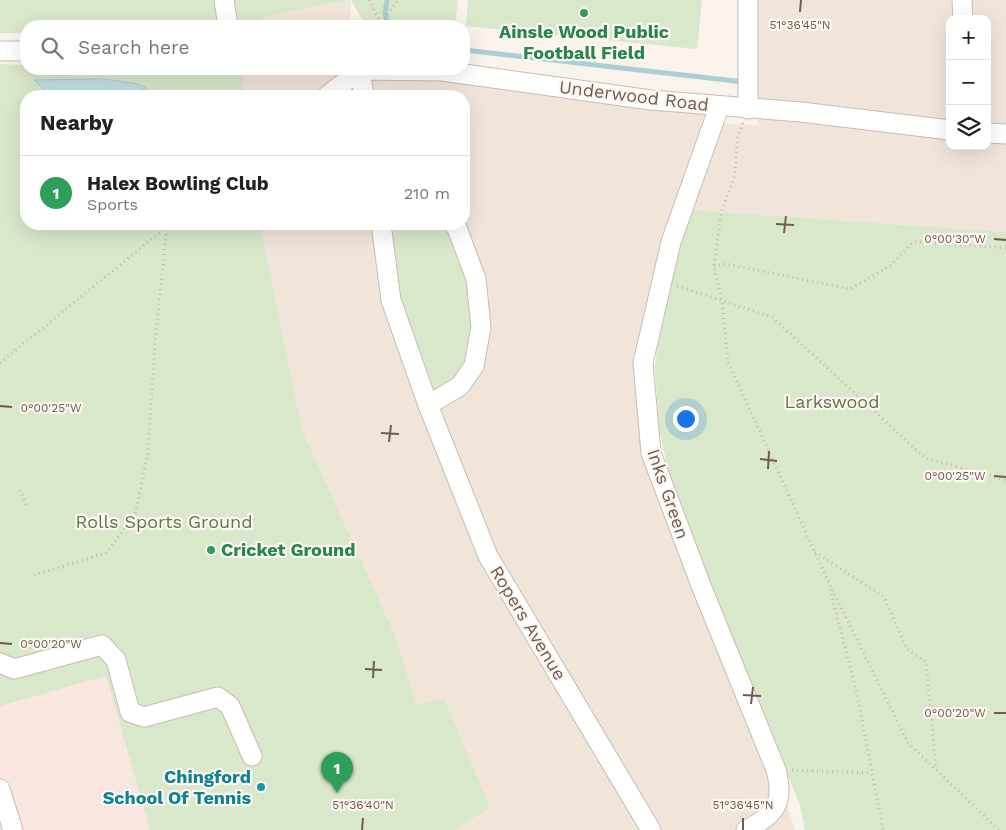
<!DOCTYPE html>
<meta charset="utf-8">
<style>
body{margin:0;font-family:"Work Sans",sans-serif;background:#f6f6f6;color:#222}
.controls{position:absolute;right:15px;top:15px;display:grid;overflow:hidden;border-radius:10px;box-shadow:0 5px 20px #0002}
.controls button{width:45px;height:45px;display:grid;place-items:center;padding:0;border:0;border-bottom:1px solid #e0e0e0;background:#fff;color:#222;font:25px sans-serif}
.you{position:absolute;left:685px;top:418px;width:18px;height:18px;margin:-12px;border:4px solid #fff;border-radius:50%;background:#1a73e8;box-shadow:0 0 0 8px #1a73e833}
.badge{display:grid;place-items:center;width:32px;height:32px;border-radius:50%;background:#d47061;color:#fff;font-size:16px;font-weight:700}
.pin{position:absolute;translate:-50% -41px;filter:drop-shadow(0 1px 2px #0008)}
.pin::after{content:'';position:absolute;top:26px;width:18px;height:15px;background:inherit;clip-path:polygon(0 0,100% 0,50% 100%)}
.list{margin:0;padding:0;list-style:none}
h2{display:flex;justify-content:space-between;align-items:center;height:65px;margin:0;padding:0 20px;font-size:21px}
h2 small{font-size:16px;font-weight:400;color:#767676}
.list li{display:grid;grid-template-columns:32px 1fr auto;gap:15px;align-items:center;box-sizing:border-box;height:75px;padding:0 20px;border-top:1px solid #e0e0e0}
.list b{display:block;font-size:19px;white-space:nowrap}
.list p{margin:0;font-size:16px;white-space:nowrap;color:#767676}
.list em{font-size:16px;font-style:normal;color:#767676}
.icon{flex:none;width:28px;height:28px;fill:none;stroke:currentColor;stroke-width:2;stroke-linecap:round;stroke-linejoin:round}
.map{position:relative;flex:none;width:1006px;height:830px;overflow:hidden}
.search{position:absolute;background:#fff;box-shadow:0 5px 20px #0002;left:20px;top:20px;width:450px;height:55px;display:flex;align-items:center;gap:12px;box-sizing:border-box;padding:0 18px;border-radius:20px;color:#767676;font-size:19px}
.panel{position:absolute;background:#fff;box-shadow:0 5px 20px #0002;left:20px;top:90px;width:450px;height:140px;border-radius:20px}
.map>svg:first-child{display:block}
</style>
<div class="map">
<svg width="1006" height="830" viewBox="0 0 1006 830">
<rect width="100%" height="100%" fill="#faf3eb"/>
<!-- residential -->
<g fill="#f1e5da" fill-rule="evenodd">
<polygon points="351,0 350,26 260,26 263,17"/>
<path d="M758,0h248v232l-314,-22 32,-86 34,1zM950,19h37v127h-37z"/>
<polygon points="115,69 243,69 244,73 245,69 347,69 420,80 464,82 705,114 664,235 633,373 643,457 689,573 788,808 795,830 454,830 490,808 416,705 394,633 302,430 260,224 464,224 464,96 244,96 243,74"/>
</g>
<!-- commercial -->
<polygon fill="#f9e6e1" points="106,676 150,830 0,830 0,706"/>
<!-- green -->
<g fill="#d9e7cb">
<polygon points="0,0 216,0 220,26 26,26 26,33 0,33"/>
<polygon points="233,0 350,0 263,17 260,26 236,26"/>
<polygon points="351,0 458,0 455,26 366,26"/>
<polygon points="468,0 702,0 697,49 466,26"/>
<polygon points="0,64 26,65 26,69 115,69 243,74 243,69 245,69 243,74 244,96 26,96 26,224 260,224 302,430 394,633 416,704 444,699 490,808 454,830 150,830 106,676 0,706"/>
<polygon points="692,210 1006,232 1006,830 805,830 800,805 674,499 659,427 655,367 663,305"/>
<polygon points="381,224 453,224 476,279 474,366 428,405"/>
</g>
<!-- water -->
<polygon fill="#c2e0e2" stroke="#a9d0d2" points="104,79 138,84 146,88 133,92 133,96 50,96 34,80"/>
<g fill="none" stroke-linecap="round" stroke-linejoin="round">
<!-- stream -->
<g stroke="#a9d0d2" stroke-width="5">
<polyline points="387,0 385,13 388,26"/>
<polyline points="464,50 744,82"/>
</g>
<defs>
<g id="minor">
<polyline points="224,0 228,26"/>
<polyline points="748,0 748,109"/>
<polyline points="962,0 963,19"/>
<polyline points="0,51 26,51"/>
<polyline points="360,70 364,96"/>
<polyline points="327,96 360,70 442,71 651,100 801,112 950,130"/>
<path d="M719,107l-48,135 -28,121 8,90 51,135 74,182c9,33 -1,45 -30,60"/>
<polyline points="987,133 1006,134"/>
<polyline points="381,224 391,300 428,405 488,556 651,830"/>
<polyline points="428,405 460,386 474,366 481,327 476,279 457,228 453,224"/>
<polyline points="0,663 14,669 102,645 116,660 130,712 144,717 218,697 230,706 252,756"/>
<polyline points="0,789 13,830"/>
</g>
</defs>
<!-- minor casing -->
<use href="#minor" stroke="#cbbbb2" stroke-width="21"/>
<!-- path -->
<g stroke="#d1b5a9" stroke-width="3" stroke-dasharray="1 4" stroke-linecap="butt">
<polyline points="369,0 381,23"/>
<polyline points="378,26 398,0"/>
<polyline points="743,123 737,139 735,174 721,213 714,266 722,302 728,362 828,581 908,743 999,830"/>
<polyline points="714,266 726,264 850,289 890,266 913,242 1006,248"/>
<polyline points="677,286 772,317 925,458 1006,480"/>
<polyline points="0,363 170,224"/>
<polyline points="20,490 26,505"/>
<polyline points="815,552 884,597 907,649 926,662 936,768"/>
<polyline points="34,575 106,553 135,515 148,451 155,342 167,226"/>
<polyline points="830,589 857,694 883,830"/>
<polyline points="792,770 872,773"/>
</g>
<!-- minor -->
<use href="#minor" stroke="#fff" stroke-width="19"/>
</g>
<!-- ticks -->
<path fill="none" stroke="#725a51" stroke-width="2" d="M800,12l1,-12M776,224l18,1M784,233l2,-17M994,239l12,1M0,406l12,1M381,433l18,1M389,442l2,-17M760,459l17,2M768,469l1,-18M994,476l12,1M0,643l12,1M365,669l17,1M373,678l1,-17M743,695l18,1M751,704l2,-17M994,713h12M362,830l1,-12M743,830v-12"/>
<!-- markers -->
<g fill="#2e9e5b" stroke="#fdf7f1" stroke-width="2">
<circle cx="584" cy="13" r="5"/>
<circle cx="211" cy="550" r="5"/>
</g>
<circle fill="#0f9aa8" stroke="#fdf7f1" stroke-width="2" cx="261" cy="787" r="5"/>
<g text-anchor="middle" stroke-width="4.5" stroke-linejoin="round" paint-order="stroke">
<!-- leisure labels -->
<g font-size="18" font-weight="bold" fill="#27864d" stroke="#fdf7f1">
<text x="584" y="38">Ainsle Wood Public<tspan x="584" dy="21">Football Field</tspan></text>
<text x="221" y="556" text-anchor="start">Cricket Ground</text>
</g>
<!-- street labels -->
<g font-size="18" fill="#725a51" stroke="#fdf7f1">
<text transform="translate(634 96) rotate(7)" y="6">Underwood Road</text>
<text transform="translate(668 494) rotate(71)" y="6">Inks Green</text>
<text transform="translate(528 623) rotate(59)" y="6">Ropers Avenue</text>
</g>
<!-- park labels -->
<g font-size="18" fill="#5c774b" stroke="#fdf7f1">
<text x="832" y="408">Larkswood</text>
<text x="164" y="528">Rolls Sports Ground</text>
</g>
<!-- culture labels -->
<g font-size="18" font-weight="bold" fill="#0d838f" stroke="#fdf7f1" text-anchor="end">
<text x="251" y="783">Chingford<tspan x="251" dy="21">School Of Tennis</tspan></text>
</g>
</g>
<g font-size="12" text-anchor="middle" fill="#725a51" stroke="#fdf7f1" stroke-width="4.5" stroke-linejoin="round" paint-order="stroke">
<text x="800" y="29">51°36'45"N</text>
<text x="955" y="243">0°00'30"W</text>
<text x="51" y="412">0°00'25"W</text>
<text x="955" y="480">0°00'25"W</text>
<text x="51" y="648">0°00'20"W</text>
<text x="955" y="717">0°00'20"W</text>
<text x="363" y="809">51°36'40"N</text>
<text x="743" y="809">51°36'45"N</text>
</g>
</svg>
<div class="controls">
<button>+</button>
<button>−</button>
<button><svg class="icon" aria-label="layers" viewBox="0 0 24 24"><path d="M12 4l9 5-9 5-9-5zM3 14l9 5 9-5"/></svg></button>
</div>
<div class="you"></div>
<div class="pin badge" style="left:337px;top:793px;background:#2e9e5b">1</div>
<div class="search"><svg class="icon" aria-label="search" viewBox="0 0 24 24"><circle cx="10" cy="10" r="6"/><path d="M15 15l6 6"/></svg>Search here</div>
<section class="panel">
<h2>Nearby<small></small></h2>
<ul class="list">
<li><span class="badge" style="background:#2e9e5b">1</span><div><b>Halex Bowling Club</b><p>Sports</p></div><em>210 m</em></li>
</ul>
</section>
</div>
